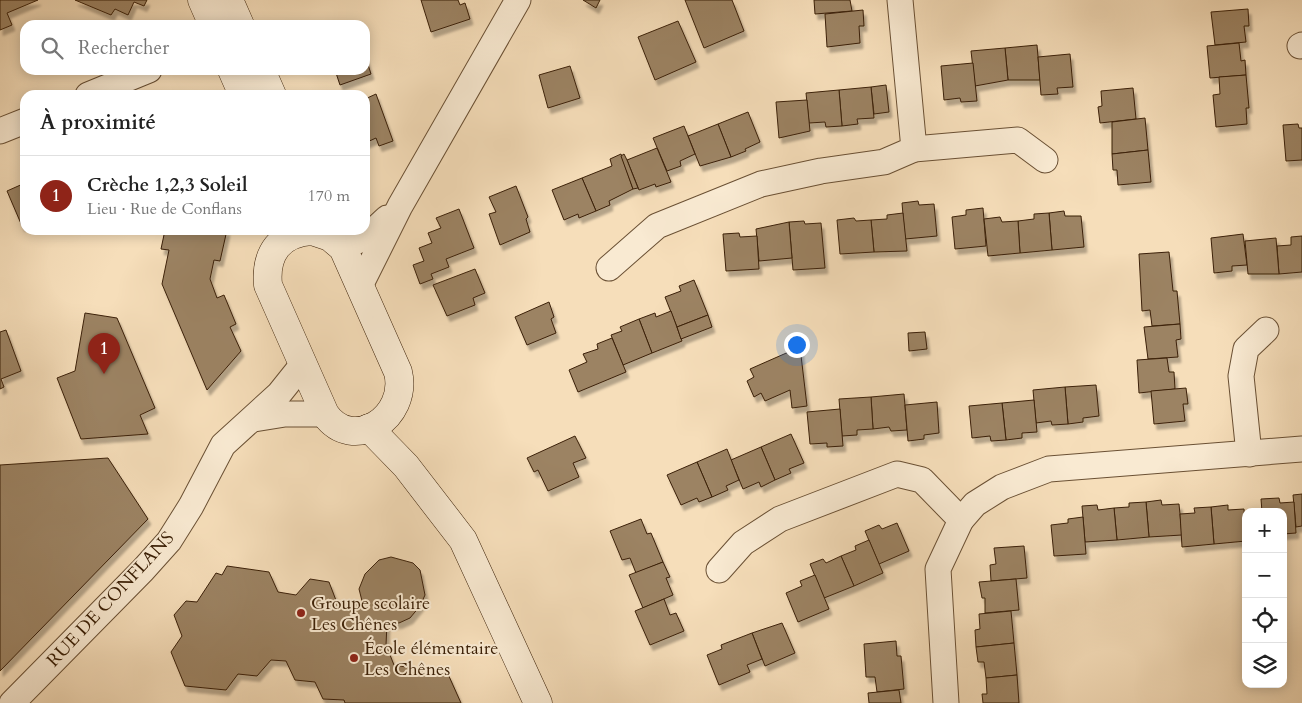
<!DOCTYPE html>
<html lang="fr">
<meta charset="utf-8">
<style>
body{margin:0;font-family:Cardo,serif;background:#f6f6f6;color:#222}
.controls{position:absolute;right:15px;bottom:15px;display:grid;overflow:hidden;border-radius:10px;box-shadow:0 2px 12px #0003}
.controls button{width:45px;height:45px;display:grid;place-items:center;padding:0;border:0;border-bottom:1px solid #e0e0e0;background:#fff;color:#222;font:25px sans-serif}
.you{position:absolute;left:796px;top:344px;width:18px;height:18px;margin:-12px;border:4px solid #fff;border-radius:50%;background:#1a73e8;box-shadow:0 0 0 8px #1a73e833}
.badge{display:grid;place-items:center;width:32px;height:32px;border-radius:50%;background:#8f2418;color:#fff;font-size:16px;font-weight:700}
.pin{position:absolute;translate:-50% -41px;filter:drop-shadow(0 1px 2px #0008)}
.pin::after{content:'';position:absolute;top:26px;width:18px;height:15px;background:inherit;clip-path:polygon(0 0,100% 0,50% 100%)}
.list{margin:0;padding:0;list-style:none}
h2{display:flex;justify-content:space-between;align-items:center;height:65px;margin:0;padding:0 20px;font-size:21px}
h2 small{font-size:16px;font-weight:400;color:#767676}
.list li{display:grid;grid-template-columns:32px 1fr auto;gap:15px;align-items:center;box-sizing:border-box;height:80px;padding:0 20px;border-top:1px solid #e0e0e0}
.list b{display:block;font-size:19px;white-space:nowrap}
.list p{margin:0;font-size:16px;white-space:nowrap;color:#767676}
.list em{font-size:16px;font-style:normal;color:#767676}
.icon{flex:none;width:28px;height:28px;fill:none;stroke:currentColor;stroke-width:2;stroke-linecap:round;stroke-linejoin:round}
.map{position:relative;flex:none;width:1302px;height:703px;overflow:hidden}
.search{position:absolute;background:#fff;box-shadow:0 2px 12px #0003;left:20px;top:20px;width:350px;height:55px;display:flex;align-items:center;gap:12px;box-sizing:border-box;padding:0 18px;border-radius:15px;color:#767676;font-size:19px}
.panel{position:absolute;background:#fff;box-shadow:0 2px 12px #0003;left:20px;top:90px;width:350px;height:145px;border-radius:15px}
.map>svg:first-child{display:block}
</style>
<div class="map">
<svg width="1302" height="703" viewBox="0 0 1302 703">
<defs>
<filter id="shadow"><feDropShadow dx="3" dy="5.5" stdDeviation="1" flood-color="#0004"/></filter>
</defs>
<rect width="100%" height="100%" fill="#f6deba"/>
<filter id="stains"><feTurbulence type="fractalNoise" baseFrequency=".004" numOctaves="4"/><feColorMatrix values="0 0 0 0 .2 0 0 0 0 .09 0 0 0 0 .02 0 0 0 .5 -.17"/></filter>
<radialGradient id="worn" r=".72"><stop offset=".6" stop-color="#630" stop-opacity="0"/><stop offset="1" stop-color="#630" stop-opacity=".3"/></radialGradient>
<!-- building -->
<g fill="#9c8364" stroke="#3b2007" filter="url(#shadow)">
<polygon points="0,0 38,0 7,13 12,25 0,30"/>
<polygon points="75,0 147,0 144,6 134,2 128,15 115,9 111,15"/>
<polygon points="421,0 458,0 460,5 465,3 470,19 431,32"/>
<polygon points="583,0 600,0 596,8"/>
<polygon points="685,0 732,0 744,31 704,48"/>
<polygon points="814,0 850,0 852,11 815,14"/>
<polygon points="1248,9 1249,26 1244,26 1246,42 1215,45 1211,12"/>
<polygon points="863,10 864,26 859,26 860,43 827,47 825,14"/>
<polygon points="678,21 696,62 655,80 638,37"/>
<polygon points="1239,43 1241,61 1245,60 1246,75 1210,78 1207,46"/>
<polygon points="1037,45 1040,80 1008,80 1005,48"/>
<polygon points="1005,48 1008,80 975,86 971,51"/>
<polygon points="1070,54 1073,87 1057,88 1058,94 1041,95 1038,57"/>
<polygon points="365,55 371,74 340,85 335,70 365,70"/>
<polygon points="973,63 977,101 961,102 960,98 944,100 941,66"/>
<polygon points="570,66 580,98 548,108 539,75"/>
<polygon points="1246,75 1249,108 1246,108 1247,124 1216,127 1213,95 1220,94 1219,77"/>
<polygon points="886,85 889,112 874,114 871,87"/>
<polygon points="871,87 874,118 857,119 858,124 842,126 839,90"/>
<polygon points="1133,88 1136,119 1100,123 1098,107 1102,106 1101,91"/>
<polygon points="839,90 842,126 826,127 825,122 809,123 806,93"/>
<polygon points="376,94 393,141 379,146 376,138 365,143 365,99"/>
<polygon points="807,100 810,131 779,138 776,102"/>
<polygon points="748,112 760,142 745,149 746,151 731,157 718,124"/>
<polygon points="1145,118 1148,150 1112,154 1112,122"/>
<polygon points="718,124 731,157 700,166 688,136"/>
<polygon points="1298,124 1299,128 1302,128 1302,160 1286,161 1283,125"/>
<polygon points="684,126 695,154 680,161 681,166 667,171 653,138"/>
<polygon points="657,148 671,182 656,187 655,184 639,190 627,160"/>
<polygon points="1148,150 1151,182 1118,185 1117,170 1113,170 1112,154"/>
<polygon points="621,154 633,189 609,201 610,205 596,211 582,178 612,166 610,159"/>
<polygon points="624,154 627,160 638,188 633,189 621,156"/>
<polygon points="582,178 596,211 579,218 578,214 564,220 552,190"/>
<polygon points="25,183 25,224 22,226 7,191"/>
<polygon points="516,186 528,217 526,219 530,232 500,245 489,214 496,212 489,197"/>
<polygon points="918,201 919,205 934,204 937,236 905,239 902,203"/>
<polygon points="983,208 986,246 955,249 952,217 966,215 966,210"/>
<polygon points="459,209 474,248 446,259 449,267 431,274 433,279 420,284 413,265 424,261 419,248 432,243 428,233 441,228 436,218"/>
<polygon points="1064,211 1065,216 1081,216 1084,247 1052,250 1049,213"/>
<polygon points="903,213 907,251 874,252 871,220 887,219 887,215"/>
<polygon points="1049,213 1052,250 1020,253 1018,221 1034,219 1034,214"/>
<polygon points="1000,217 1002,222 1018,221 1020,253 988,256 984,219"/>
<polygon points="854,218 856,221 871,220 874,252 840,254 837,220"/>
<polygon points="804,221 805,224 821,223 825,268 793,270 789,222"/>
<polygon points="789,222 792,258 759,261 756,229"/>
<polygon points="165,230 227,230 220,261 214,260 210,279 217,298 224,295 236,324 230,327 241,351 207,390 162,284 169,250 161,249"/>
<polygon points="739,233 740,237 757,236 759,269 726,271 723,234"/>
<polygon points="1243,234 1247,265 1232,266 1232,271 1214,273 1211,238"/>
<polygon points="1302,236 1302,272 1279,274 1277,246 1291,245 1291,237"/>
<polygon points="1276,238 1279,274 1248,274 1245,241"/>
<polygon points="1169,252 1173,291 1177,291 1180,324 1152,326 1150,310 1142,311 1139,254"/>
<polygon points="475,269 485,293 473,298 475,305 447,316 433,285"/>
<polygon points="694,280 708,315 677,327 665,297 681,291 679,286"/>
<polygon points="549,302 554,317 551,319 556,333 527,345 515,317"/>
<polygon points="671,311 682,341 652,353 639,319 655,313 656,317"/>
<polygon points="85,313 117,318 155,408 140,415 148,434 81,439 57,378 75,371"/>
<polygon points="708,315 712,327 681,339 677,327"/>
<polygon points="639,319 652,353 623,365 611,335 622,331 620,327"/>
<polygon points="1180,324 1181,339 1176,340 1178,357 1148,359 1144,327"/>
<polygon points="6,330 21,371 1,379 4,387 0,389 0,332"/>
<polygon points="925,332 927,349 909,351 908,333"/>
<polygon points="612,338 626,372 578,392 569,370 587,362 583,354 598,349 597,344"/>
<polygon points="800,347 807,406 792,408 790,390 765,401 761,393 754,397 747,381 754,377 750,369"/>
<polygon points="1167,358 1169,372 1174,372 1175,389 1139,393 1137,360"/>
<polygon points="1096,385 1099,416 1083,418 1083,422 1068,424 1065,387"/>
<polygon points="1065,387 1068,424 1052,425 1051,421 1036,423 1033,390"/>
<polygon points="1186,388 1188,404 1183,404 1185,421 1154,424 1151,391"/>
<polygon points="904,394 907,430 891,431 889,427 873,429 871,397"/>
<polygon points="871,397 873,429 857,430 857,435 842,436 839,399"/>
<polygon points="1034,400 1037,432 1022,433 1022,438 1006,440 1002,403"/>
<polygon points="937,402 939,433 924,435 924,439 908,441 905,405"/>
<polygon points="1002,403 1006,440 991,441 990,436 972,438 969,406"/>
<polygon points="840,409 843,446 827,447 827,443 810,444 807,412"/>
<polygon points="791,434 804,463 789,469 791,473 775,480 761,447"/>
<polygon points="575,436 586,458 573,463 579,477 548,491 538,470 534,472 527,458"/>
<polygon points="761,447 775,480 761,487 759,482 743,489 731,460"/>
<polygon points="727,449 739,480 726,486 728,490 712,497 697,462"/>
<polygon points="108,458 148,519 0,671 0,465"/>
<polygon points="697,462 712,497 699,502 697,498 681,505 667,475"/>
<polygon points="1302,494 1302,526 1296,527 1293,495"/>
<polygon points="1279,498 1280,503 1294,502 1296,533 1283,534 1283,512 1262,512 1261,499"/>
<polygon points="1161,500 1162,505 1179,504 1182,535 1149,537 1146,502"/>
<polygon points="1146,502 1149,537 1117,540 1114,508 1129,507 1129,503"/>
<polygon points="1097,505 1098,510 1114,508 1117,540 1085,542 1082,506"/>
<polygon points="1228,505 1228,510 1244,509 1246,541 1214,544 1211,507"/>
<polygon points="1211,507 1214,544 1182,547 1180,514 1195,513 1194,508"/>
<polygon points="1083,517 1086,554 1054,556 1051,525 1068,523 1068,519"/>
<polygon points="641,519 647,534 651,533 663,562 636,573 630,558 622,560 610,531"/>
<polygon points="897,523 909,551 879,564 865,531 879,525 882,529"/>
<polygon points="869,540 883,573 854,586 841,556 856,550 855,546"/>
<polygon points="1024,546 1027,578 991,581 990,565 996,564 994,548"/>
<polygon points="841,556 854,586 824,598 810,564 823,559 826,563"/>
<polygon points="391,557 413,563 420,570 425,595 420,606 410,618 399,623 387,623 386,645 394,665 448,674 461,703 345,703 344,700 323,699 315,682 295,680 286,661 271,660 257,676 238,674 226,690 185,686 171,652 182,636 174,615 186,601 197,602 216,573 222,575 227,566 269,572 278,592 296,595 310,579 329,582 337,603 363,605 359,589 365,574 379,560"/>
<polygon points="663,562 670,577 666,578 673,595 643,608 629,575"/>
<polygon points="815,575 829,609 798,622 786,593 802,586 800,581"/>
<polygon points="1016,579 1019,610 985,613 985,598 982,598 979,582"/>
<polygon points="664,599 670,615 676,613 684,631 650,645 635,611"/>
<polygon points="1011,611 1014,643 976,647 975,630 980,629 979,614"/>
<polygon points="782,623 795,653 765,666 752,633"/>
<polygon points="752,633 762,659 747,665 750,672 719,685 707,655 722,649 721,645"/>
<polygon points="896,641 897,656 901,656 904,689 877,692 875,677 866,677 864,644"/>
<polygon points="1014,643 1017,675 986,678 984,662 978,662 976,647"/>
<polygon points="1017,675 1019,703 983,703 982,694 987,694 986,678"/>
<polygon points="899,690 901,703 869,703 868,693"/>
</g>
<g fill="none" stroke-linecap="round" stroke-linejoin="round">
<defs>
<g id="minor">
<polyline points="1300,46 1302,45"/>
<polyline points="88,95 149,70"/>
<polyline points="0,131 25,121"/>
<polyline points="914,149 1018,140 1045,160"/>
<path d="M338,242c25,4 32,-9 49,-24"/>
<polyline points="609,268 657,226 761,184 821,171 884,162 914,149 900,0"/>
<polyline points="360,286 400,206 518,0"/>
<polyline points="254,419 285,414 325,414"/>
<polyline points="1249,454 1241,376 1246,349 1266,330"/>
<polyline points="719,570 743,543 780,519 897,474 922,480 961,520"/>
<polyline points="12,703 143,570 169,541 191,506 223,445 279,394 303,364"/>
<polyline points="946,703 938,569 961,520 975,504 1002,487 1049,469 1302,449"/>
</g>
<g id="secondary">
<polyline points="202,0 213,25"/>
<polyline points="229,0 240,25"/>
<polyline points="232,70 243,95"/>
<polyline points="261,70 272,95"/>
<path d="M312,231l18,6 13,11 55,124c11,45 -45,82 -73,42l-57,-129c-3,-32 12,-52 44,-54z"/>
<polyline points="369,428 406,466 463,540 538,703"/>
</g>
</defs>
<!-- minor casing -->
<use href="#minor" stroke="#6a5034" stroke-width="27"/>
<!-- secondary casing -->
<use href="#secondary" stroke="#3b2007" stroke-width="29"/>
<!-- minor -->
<use href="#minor" stroke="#f9ead2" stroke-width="25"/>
<!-- secondary -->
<use href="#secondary" stroke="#f9ead2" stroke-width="28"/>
</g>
<!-- markers -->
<g fill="#8f2418" stroke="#f9ead2" stroke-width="2">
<circle cx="301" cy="613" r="5"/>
<circle cx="354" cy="658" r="5"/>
</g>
<g text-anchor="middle" stroke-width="4" stroke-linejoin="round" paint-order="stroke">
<!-- street labels -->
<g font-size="18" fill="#3b2007" stroke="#f9ead2">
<text transform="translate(110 599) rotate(-47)" y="6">RUE DE CONFLANS</text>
</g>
<!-- poi labels -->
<g font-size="18" fill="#3b2007" stroke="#f9ead2" text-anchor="start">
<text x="311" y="609">Groupe scolaire<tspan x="311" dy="21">Les Chênes</tspan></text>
<text x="364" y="654">École élémentaire<tspan x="364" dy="21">Les Chênes</tspan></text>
</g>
</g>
<rect width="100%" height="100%" filter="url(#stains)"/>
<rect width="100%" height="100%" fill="url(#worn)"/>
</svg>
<div class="controls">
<button>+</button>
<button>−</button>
<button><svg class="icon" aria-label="locate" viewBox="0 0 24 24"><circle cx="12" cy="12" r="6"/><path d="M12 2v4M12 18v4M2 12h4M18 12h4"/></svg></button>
<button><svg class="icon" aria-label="layers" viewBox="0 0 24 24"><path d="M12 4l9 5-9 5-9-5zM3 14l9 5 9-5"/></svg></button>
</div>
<div class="you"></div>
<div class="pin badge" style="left:104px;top:374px">1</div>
<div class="search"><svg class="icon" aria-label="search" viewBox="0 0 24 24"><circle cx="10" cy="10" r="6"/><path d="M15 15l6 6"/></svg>Rechercher</div>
<section class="panel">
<h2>À proximité<small></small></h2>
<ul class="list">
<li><span class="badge">1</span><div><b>Crèche 1,2,3 Soleil</b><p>Lieu · Rue de Conflans</p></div><em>170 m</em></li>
</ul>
</section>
</div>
